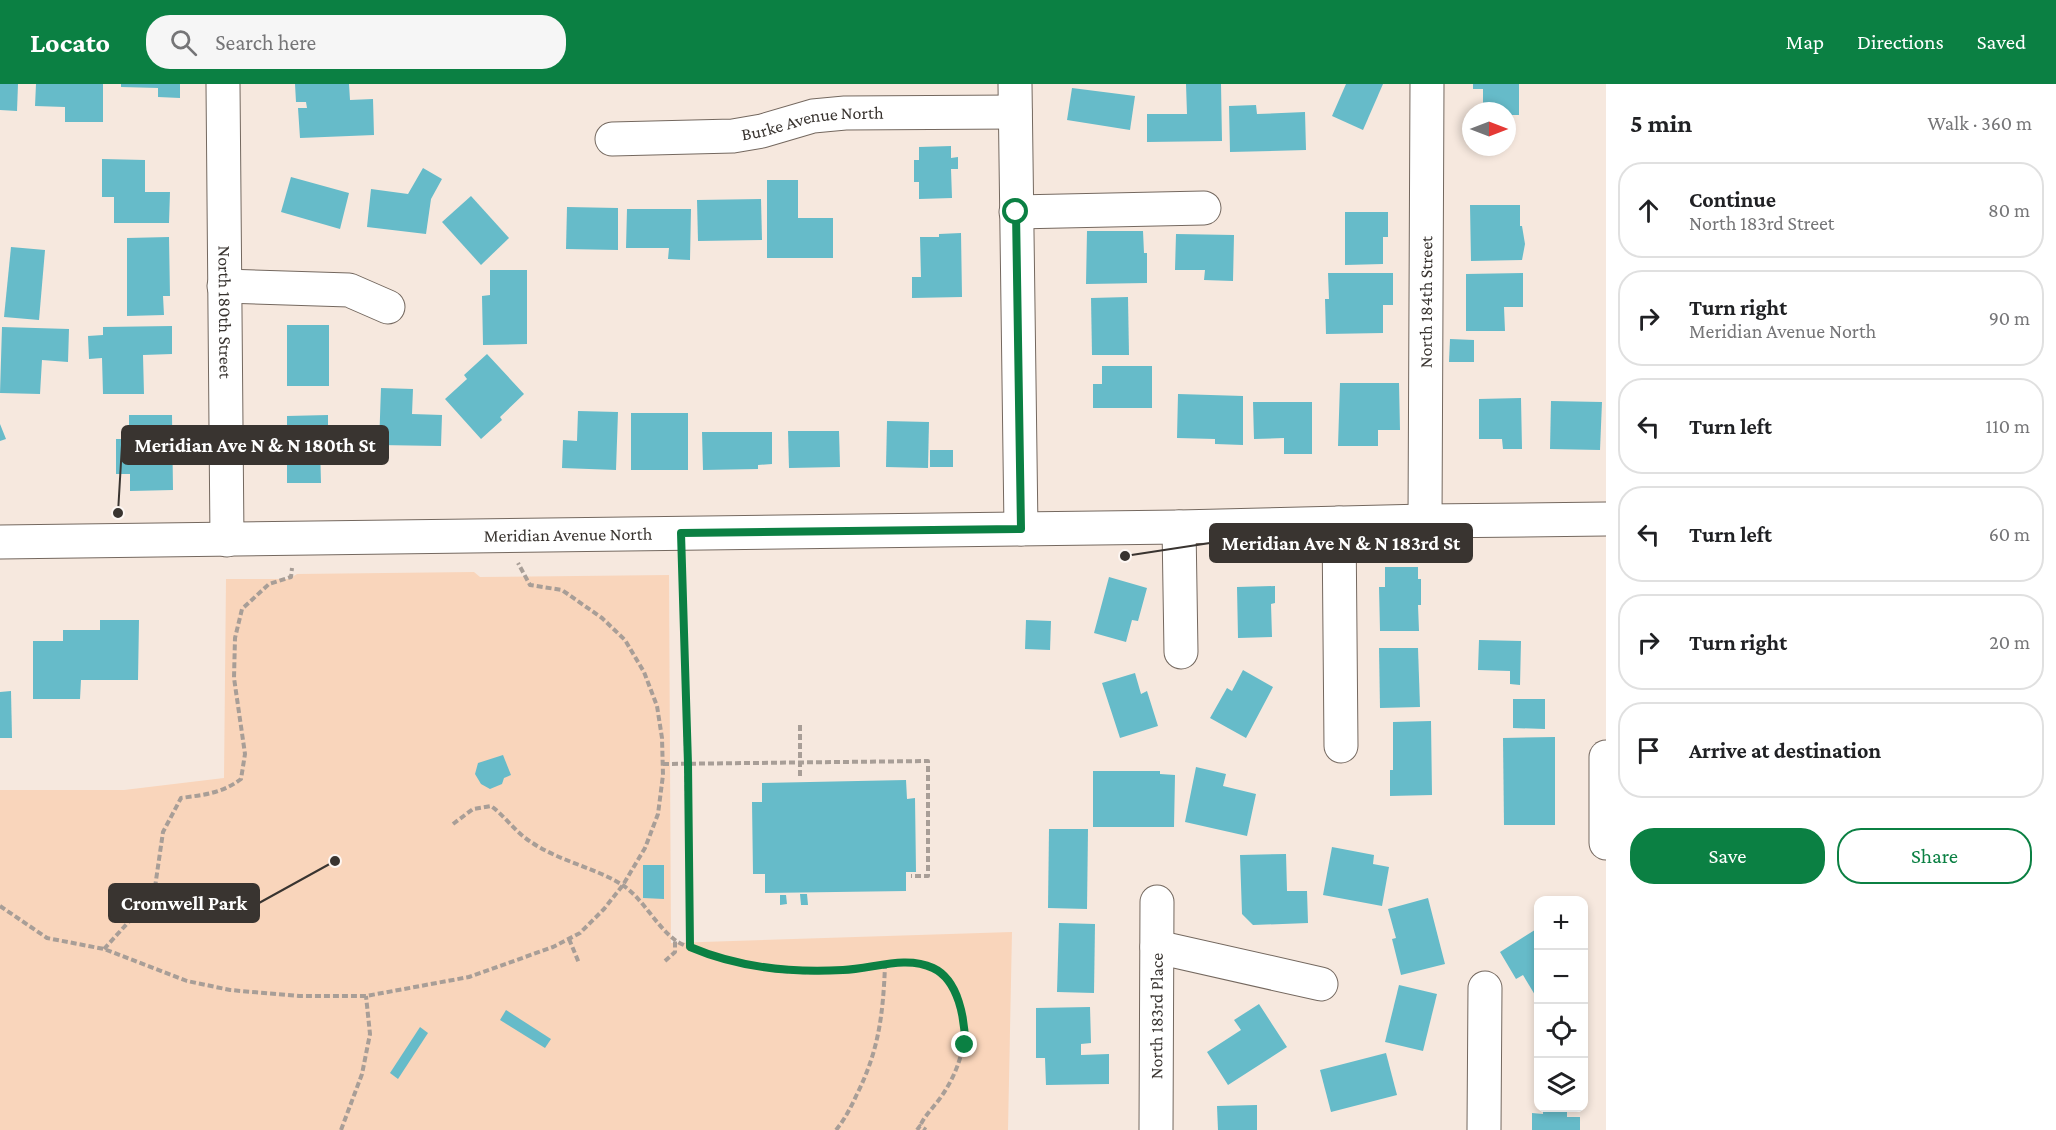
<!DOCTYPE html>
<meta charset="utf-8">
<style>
body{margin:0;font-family:"Crimson Pro",serif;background:#f6f6f6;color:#202124}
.controls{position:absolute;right:18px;bottom:18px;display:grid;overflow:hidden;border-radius:12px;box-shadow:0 3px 9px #0003}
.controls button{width:54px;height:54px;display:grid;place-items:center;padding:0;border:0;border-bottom:2px solid #e0e0e0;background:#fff;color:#202124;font:30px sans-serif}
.compass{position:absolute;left:1462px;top:18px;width:54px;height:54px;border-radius:50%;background:#fff;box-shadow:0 3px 9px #0003;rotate:90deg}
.stop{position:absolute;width:18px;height:18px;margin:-14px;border:4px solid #0b8043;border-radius:50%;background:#fff}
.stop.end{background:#0b8043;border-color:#fff;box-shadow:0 2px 6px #0008}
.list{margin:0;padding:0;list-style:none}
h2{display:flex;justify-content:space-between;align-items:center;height:78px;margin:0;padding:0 24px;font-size:26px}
h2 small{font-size:20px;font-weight:400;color:#757577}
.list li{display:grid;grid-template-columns:39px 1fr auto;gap:18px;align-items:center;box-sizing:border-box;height:96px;margin:0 12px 12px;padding:0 12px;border:2px solid #e0e0e0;border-radius:24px}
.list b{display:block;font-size:22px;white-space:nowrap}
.list p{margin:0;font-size:20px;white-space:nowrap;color:#757577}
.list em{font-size:20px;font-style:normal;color:#757577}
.actions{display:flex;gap:12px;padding:18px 24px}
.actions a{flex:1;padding:14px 0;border:2px solid #0b8043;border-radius:24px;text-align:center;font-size:21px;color:#0b8043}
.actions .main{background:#0b8043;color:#fff}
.icon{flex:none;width:33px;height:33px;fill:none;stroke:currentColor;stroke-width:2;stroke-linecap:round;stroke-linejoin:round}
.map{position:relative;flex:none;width:1606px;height:1046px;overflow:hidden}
header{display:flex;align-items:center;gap:36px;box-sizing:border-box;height:84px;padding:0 30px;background:#0b8043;color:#fff}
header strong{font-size:28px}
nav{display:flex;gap:33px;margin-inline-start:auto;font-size:21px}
.search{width:420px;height:54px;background:#f6f6f6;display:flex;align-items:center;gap:15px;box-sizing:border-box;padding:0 21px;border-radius:24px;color:#757577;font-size:22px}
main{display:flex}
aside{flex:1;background:#fff}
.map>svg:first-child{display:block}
</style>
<header>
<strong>Locato</strong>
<div class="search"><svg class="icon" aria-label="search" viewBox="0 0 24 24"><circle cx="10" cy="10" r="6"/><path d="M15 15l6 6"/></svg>Search here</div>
<nav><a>Map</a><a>Directions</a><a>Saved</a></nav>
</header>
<main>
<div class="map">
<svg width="1606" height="1046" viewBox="0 0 1606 1046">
<rect width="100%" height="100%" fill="#f6e8de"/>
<!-- green -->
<polygon fill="#f9d5bb" points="474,488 480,493 669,491 671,859 1012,848 1008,1046 0,1046 0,706 124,706 224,694 226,495 289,495 297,490"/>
<!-- building -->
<g fill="#66bbc9">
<polygon points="0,0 18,0 17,27 0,26"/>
<polygon points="36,0 103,0 103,38 65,38 65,23 35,22"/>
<polygon points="121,0 180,0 180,14 158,13 158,4 121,3"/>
<polygon points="295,0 349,0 350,16 373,15 374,51 300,54 298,24 307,24 306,18 296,18"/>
<polygon points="1186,0 1221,0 1222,57 1147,58 1147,30 1187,30"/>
<polygon points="1346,0 1383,0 1363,46 1332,32"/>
<polygon points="1473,0 1519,0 1519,31 1507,31 1507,27 1483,27 1483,5 1473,5"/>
<polygon points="1072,4 1135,12 1130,46 1067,36"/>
<polygon points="1256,21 1257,30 1305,28 1306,66 1230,68 1229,22"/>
<polygon points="951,62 951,74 958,73 958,85 951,85 952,114 919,115 919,98 914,98 914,76 919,76 919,63"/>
<polygon points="102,75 145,76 145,108 170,108 169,139 114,139 114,113 102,113"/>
<polygon points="423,84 442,95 431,115 426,150 367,143 371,105 408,110"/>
<polygon points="291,93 349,109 340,145 281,128"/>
<polygon points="767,96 798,96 798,134 833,134 833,174 767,174"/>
<polygon points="471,112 509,154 481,181 442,138"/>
<polygon points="761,115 762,156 698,157 697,116"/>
<polygon points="1470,121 1520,121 1520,142 1522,142 1525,160 1522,176 1471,177"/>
<polygon points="567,123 618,124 618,166 566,165"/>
<polygon points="627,125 691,125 690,176 668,175 669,164 626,164"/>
<polygon points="1345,128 1388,128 1388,153 1383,153 1383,180 1345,181"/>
<polygon points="1087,147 1143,147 1144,169 1147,169 1147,199 1086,200"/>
<polygon points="961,149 962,213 912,214 912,193 921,193 920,153 939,153 939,150"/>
<polygon points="1176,150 1234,151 1233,197 1204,196 1205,186 1175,186"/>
<polygon points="169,153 170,212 163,212 164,231 127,232 127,154"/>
<polygon points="11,163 45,166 39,236 4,233"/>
<polygon points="490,186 527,186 527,260 483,261 482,212 490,211"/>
<polygon points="1328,189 1393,189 1393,221 1383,221 1383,249 1326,250 1325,215 1329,215"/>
<polygon points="1523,189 1523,223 1504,223 1505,247 1466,247 1466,190"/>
<polygon points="1128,213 1129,271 1092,271 1091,214"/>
<rect x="287" y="241" width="42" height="61"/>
<polygon points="172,242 172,270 143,271 144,310 103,310 102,274 89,275 88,252 103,251 103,243"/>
<polygon points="2,243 69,245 68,278 42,276 40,310 0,309"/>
<polygon points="1450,255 1474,256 1474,278 1449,278"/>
<polygon points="487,270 524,310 500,333 502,336 481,355 445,315 467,295 464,291"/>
<polygon points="1102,282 1152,282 1152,324 1093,324 1093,300 1102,300"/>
<polygon points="1340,299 1399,299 1400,346 1378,346 1378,362 1338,362"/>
<polygon points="381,304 413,305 412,330 442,331 441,362 379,361"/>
<polygon points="1178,310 1243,312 1243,361 1215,360 1215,355 1177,354"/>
<polygon points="1521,314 1522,365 1503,365 1502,355 1479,355 1479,315"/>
<polygon points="1551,317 1602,318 1600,366 1550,365"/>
<polygon points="1253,318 1312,318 1312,370 1284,370 1284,354 1254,355"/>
<polygon points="578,327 618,328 616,386 562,384 563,356 577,357"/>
<rect x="631" y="329" width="57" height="57"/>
<polygon points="129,331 172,331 173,406 130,407 130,390 116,390 116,355 129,355"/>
<polygon points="328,331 328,361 320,362 321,399 287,399 287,332"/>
<polygon points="887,337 929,338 928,384 886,383"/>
<polygon points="0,340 6,355 0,357"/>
<polygon points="788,347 839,347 840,383 789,384"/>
<polygon points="702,348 772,348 772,380 758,381 758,385 703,386"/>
<rect x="930" y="366" width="23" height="17"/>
<polygon points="1385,483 1418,483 1418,495 1421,495 1421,521 1418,521 1419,547 1380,547 1379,503 1385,503"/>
<polygon points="1109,493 1147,504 1138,537 1132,536 1126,558 1094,549"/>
<polygon points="1275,502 1275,519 1271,520 1272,553 1238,554 1237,503"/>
<polygon points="100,536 139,536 138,596 81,596 80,615 33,615 33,557 63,557 63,546 100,546"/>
<polygon points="1026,536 1051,537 1050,566 1025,565"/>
<polygon points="1479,556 1521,557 1520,601 1510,600 1510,587 1478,586"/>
<polygon points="1379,564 1418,564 1420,623 1380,624"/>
<polygon points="1243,586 1273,603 1246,654 1210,634 1227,604 1232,607"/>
<polygon points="1135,589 1141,610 1147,607 1158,642 1120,654 1102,599"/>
<polygon points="11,607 12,654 0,654 0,608"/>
<polygon points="1513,615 1545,615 1545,645 1513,644"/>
<polygon points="1431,637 1432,711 1390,712 1390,686 1393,686 1393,638"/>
<polygon points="1555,653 1555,741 1504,741 1503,654"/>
<polygon points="503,671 511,691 504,694 502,700 490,705 481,700 475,690 478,679"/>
<polygon points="1196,683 1226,690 1223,702 1256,710 1247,752 1185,738"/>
<polygon points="1093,687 1160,687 1160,690 1175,691 1174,743 1093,743"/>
<polygon points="906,696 907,715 915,714 916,788 906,788 906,807 765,809 765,790 753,790 752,718 762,718 762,699"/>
<polygon points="1049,745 1088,745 1087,825 1048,824"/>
<polygon points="1332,763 1374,771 1373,780 1389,783 1382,822 1323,811"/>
<polygon points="1286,770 1287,807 1307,807 1308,839 1253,841 1242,830 1240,771"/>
<polygon points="643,781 664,781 664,815 643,814"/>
<polygon points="800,810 807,810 808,821 801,821"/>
<polygon points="780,811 786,811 787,820 780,821"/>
<polygon points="1428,814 1445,880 1401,891 1392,855 1396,854 1388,825"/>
<polygon points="1059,839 1095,840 1094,909 1057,908"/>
<polygon points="1538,844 1538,916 1523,891 1516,895 1500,868"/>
<polygon points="1399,901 1437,910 1423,967 1385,958"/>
<polygon points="1259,920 1287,963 1228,1001 1207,968 1241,946 1234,936"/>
<polygon points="1090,923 1091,959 1081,960 1081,971 1109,970 1109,1000 1046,1001 1045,974 1036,974 1036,924"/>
<polygon points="506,926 551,955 545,964 500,936"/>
<polygon points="420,943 428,949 398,995 390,989"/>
<polygon points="1536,946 1538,946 1538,969 1537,969"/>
<polygon points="1386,969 1397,1011 1331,1028 1320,986"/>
<polygon points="1257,1021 1257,1046 1218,1046 1217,1022"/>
<polygon points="1543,1024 1567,1024 1567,1033 1580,1033 1580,1046 1532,1046 1532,1029 1543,1030"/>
</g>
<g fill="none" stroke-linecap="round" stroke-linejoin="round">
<defs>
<g id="minor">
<path id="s1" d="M223,0l4,456"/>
<polyline points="1015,0 1021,445"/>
<path id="s2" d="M612,55l121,-3 29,-5 51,-15 32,-3 170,-1"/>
<polyline points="1016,128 1204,124"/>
<polyline points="224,202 349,206 388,223"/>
<path id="s3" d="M1425,437l2,-437"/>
<polyline points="1339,439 1341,662"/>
<polyline points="1179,443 1181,568"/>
<path id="s4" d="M0,458l1179,-15 246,-6 181,-2"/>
<polyline points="1606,759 1606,673"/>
<polyline points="1157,863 1321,900"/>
<path id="s5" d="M1156,1046l1,-228"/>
<polyline points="1484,1046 1485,904"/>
</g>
</defs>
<!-- minor casing -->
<use href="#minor" stroke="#74685f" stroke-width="35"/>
<!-- path -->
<g stroke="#a89e97" stroke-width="4" stroke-dasharray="6 3" stroke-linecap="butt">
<polyline points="682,476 690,863"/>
<polyline points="800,641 800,695"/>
<polyline points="663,680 928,677 928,792 911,792"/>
<path d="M453,740l20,-15 18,-3c14,10 24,26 40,36 28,19 62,25 90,42 21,13 35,42 54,56 17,12 65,24 86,28 31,6 74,5 105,1 17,-2 32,-9 49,-6 11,1 24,6 31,16 29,37 20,82 -5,118 -7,10 -16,18 -21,29"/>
<polyline points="0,822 47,854 104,865 187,897 230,906 299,912 366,912 469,893 553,863 580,849 604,825 623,801 645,764 658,730 663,691 662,654 657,622 644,588 625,556 602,534 562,506 530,501 518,479"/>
<polyline points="569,855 579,879"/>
<path d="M104,865l50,-55 9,-62 18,-34c22,-3 42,-5 60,-19l4,-25 -11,-76 1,-40 7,-29 27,-25 22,-7 1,-9"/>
<polyline points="665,877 675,868 675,856"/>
<polyline points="341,1046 362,990 370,950 366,912"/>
<path d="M836,1046c9,-11 15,-23 21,-36 22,-44 26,-80 28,-128"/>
<polyline points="917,1046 920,1042 926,1046"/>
</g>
<!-- minor -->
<use href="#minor" stroke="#fff" stroke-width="33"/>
</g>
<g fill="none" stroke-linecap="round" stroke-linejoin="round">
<!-- route -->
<path stroke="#0b8043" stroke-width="8" d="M965,961c0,-25 -6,-65 -32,-77 -28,-13 -60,1 -90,2 -53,3 -104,-2 -153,-23l-2,-183 -7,-231 340,-4 -5,-317"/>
</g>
<g text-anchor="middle" stroke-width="5" stroke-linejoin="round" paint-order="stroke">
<!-- street labels -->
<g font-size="18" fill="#393430" stroke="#fdf7f3">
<text dy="6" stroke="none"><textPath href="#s2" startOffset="202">Burke Avenue North</textPath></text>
<text dy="6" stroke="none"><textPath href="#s3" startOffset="219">North 184th Street</textPath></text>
<text dy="6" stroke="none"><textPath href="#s1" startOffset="228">North 180th Street</textPath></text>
<text dy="6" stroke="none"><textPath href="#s4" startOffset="568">Meridian Avenue North</textPath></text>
<text dy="6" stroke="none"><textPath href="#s5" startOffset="114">North 183rd Place</textPath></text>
</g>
</g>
<!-- callouts -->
<path fill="none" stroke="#393430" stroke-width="2" d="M118 429L122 361M1125 472L1210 459M335 777L259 819"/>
<g fill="#393430" stroke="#fdf7f3" stroke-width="2">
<circle cx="118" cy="429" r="6"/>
<circle cx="1125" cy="472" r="6"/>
<circle cx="335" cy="777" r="6"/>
</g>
<g fill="#393430" stroke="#393430" stroke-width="2">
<rect x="122" y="342" width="266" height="38" rx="6"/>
<rect x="1210" y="440" width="262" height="38" rx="6"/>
<rect x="109" y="800" width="150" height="38" rx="6"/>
</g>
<g font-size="20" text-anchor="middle" font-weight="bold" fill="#fff">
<text x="255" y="368">Meridian Ave N &amp; N 180th St</text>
<text x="1341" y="466">Meridian Ave N &amp; N 183rd St</text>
<text x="184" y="826">Cromwell Park</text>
</g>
</svg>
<div class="controls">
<button>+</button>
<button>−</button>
<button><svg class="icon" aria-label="locate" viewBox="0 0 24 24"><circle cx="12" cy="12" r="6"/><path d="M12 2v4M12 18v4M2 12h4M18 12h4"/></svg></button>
<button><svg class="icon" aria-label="layers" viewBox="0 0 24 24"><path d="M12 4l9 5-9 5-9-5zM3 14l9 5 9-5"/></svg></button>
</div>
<svg class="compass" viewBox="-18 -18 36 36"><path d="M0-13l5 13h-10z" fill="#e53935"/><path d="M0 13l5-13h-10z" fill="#757577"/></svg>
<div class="stop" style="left:1016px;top:128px"></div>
<div class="stop end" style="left:965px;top:961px"></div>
</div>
<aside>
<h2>5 min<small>Walk · 360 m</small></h2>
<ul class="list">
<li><svg class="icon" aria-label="ahead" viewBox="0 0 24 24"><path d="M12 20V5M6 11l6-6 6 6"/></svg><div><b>Continue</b><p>North 183rd Street</p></div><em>80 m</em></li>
<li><svg class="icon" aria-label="right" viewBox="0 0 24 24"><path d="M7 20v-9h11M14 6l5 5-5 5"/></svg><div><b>Turn right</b><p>Meridian Avenue North</p></div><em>90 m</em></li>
<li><svg class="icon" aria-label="left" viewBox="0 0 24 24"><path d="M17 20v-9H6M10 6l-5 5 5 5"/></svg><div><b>Turn left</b></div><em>110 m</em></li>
<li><svg class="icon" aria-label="left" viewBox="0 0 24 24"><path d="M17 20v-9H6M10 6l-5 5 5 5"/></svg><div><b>Turn left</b></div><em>60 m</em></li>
<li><svg class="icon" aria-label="right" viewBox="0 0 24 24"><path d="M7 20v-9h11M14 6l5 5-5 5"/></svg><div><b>Turn right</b></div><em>20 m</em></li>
<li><svg class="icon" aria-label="arrive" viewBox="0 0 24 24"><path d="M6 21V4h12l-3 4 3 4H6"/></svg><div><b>Arrive at destination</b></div></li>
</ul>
<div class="actions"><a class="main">Save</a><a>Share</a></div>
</aside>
</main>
